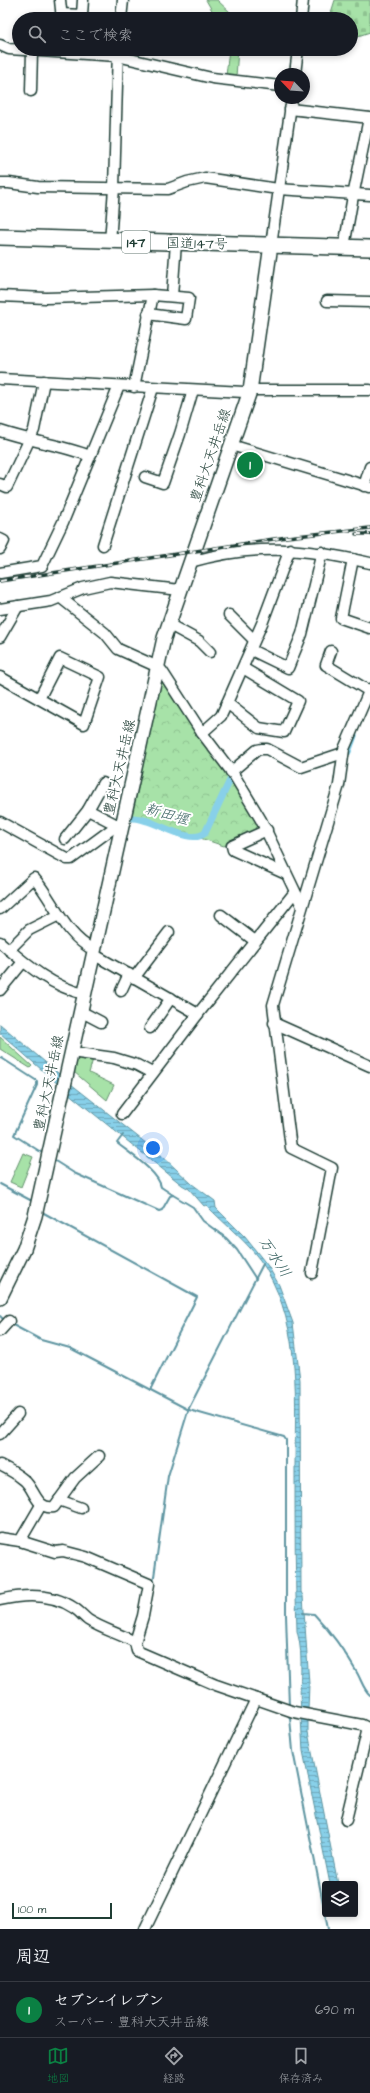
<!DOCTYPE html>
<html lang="ja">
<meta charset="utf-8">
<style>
body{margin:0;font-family:"Architects Daughter","Klee One",sans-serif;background:#20242c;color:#f1f3f6}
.controls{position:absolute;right:12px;bottom:12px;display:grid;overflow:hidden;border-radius:4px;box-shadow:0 2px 6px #0003}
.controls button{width:36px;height:36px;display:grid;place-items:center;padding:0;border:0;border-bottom:1px solid #363941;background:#171b24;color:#f1f3f6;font:20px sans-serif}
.compass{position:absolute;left:274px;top:68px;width:36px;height:36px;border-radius:50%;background:#171b24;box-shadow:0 2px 6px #0003;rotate:295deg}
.scale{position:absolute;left:12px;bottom:10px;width:100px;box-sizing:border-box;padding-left:4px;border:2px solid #1f3d34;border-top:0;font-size:11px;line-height:14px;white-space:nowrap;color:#1f3d34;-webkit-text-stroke:3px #fff;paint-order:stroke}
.you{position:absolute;left:153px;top:1148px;width:14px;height:14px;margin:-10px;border:3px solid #fff;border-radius:50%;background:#1a73e8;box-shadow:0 0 0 6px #1a73e833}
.badge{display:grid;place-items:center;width:26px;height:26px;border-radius:50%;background:#0b8043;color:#fff;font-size:13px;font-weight:700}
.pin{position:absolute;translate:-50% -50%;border:2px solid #fff;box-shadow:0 1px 4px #0006}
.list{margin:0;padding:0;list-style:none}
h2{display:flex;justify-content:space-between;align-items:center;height:52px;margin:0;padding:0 16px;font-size:17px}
h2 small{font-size:13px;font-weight:400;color:#9ea1a6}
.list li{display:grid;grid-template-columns:26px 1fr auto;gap:12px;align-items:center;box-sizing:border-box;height:56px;padding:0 16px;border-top:1px solid #363941}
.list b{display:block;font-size:15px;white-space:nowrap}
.list p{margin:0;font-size:13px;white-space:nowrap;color:#9ea1a6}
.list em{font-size:13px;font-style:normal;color:#9ea1a6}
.icon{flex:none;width:22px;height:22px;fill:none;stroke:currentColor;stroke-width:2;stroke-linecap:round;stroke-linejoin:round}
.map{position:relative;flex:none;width:370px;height:1929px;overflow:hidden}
.search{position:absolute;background:#171b24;box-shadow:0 2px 6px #0003;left:12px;right:12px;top:12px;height:44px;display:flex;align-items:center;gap:10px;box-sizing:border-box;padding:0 14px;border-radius:22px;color:#9ea1a6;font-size:15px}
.sheet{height:108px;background:#171b24}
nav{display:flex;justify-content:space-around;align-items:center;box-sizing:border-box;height:56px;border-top:1px solid #363941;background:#171b24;font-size:11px;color:#9ea1a6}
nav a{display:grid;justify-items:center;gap:2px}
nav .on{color:#0b8043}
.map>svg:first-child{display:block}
</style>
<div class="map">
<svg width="370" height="1929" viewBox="0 0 370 1929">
<defs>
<pattern id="forest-crowns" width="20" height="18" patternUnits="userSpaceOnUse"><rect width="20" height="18" fill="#a7e2a8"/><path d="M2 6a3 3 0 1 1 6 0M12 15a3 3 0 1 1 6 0" fill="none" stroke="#8fc391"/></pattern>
<pattern id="cemetery-stones" width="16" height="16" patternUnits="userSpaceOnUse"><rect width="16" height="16" fill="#a7e2a8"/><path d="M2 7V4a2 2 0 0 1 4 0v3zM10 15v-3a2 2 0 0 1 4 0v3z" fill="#8fc391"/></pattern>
<pattern id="water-rules" width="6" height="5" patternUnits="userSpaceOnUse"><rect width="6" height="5" fill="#88d0e9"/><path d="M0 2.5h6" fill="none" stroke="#6faabe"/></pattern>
</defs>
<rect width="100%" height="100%" fill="#fff"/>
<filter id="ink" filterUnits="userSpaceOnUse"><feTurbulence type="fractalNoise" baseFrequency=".025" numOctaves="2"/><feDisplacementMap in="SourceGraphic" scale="8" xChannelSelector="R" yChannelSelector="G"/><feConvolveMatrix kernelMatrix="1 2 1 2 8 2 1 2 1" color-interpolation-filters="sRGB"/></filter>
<g filter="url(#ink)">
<!-- green -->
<g fill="#a7e2a8" stroke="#63906e">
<polygon points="206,0 217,0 231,13 241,19 217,19"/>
<polygon points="229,49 238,49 236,77 226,76"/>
<polygon points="0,1037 32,1066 30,1068 0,1049"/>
<polygon points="77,1056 93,1059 89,1073 114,1085 107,1100 74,1072"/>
<polygon points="23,1153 33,1157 21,1187 10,1182"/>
</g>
<!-- forest -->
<polygon fill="url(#forest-crowns)" stroke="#63906e" points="162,675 263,828 224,846 132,815"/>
<!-- cemetery -->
<polygon fill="url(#cemetery-stones)" stroke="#63906e" points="335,0 370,0 370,32 355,37 351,36 351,19 329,19"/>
<!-- water -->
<g fill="url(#water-rules)" stroke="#5e95a1">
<path d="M0,1024l71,60 90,71 31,29 23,17 1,7 29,29 23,29 11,19 14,38 7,57 1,212 2,4 6,88 -1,27 -7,-1c-3,-27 4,-51 -4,-79 -2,-54 -2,-107 -2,-161 0,-69 7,-139 -29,-201 -15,-25 -40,-43 -60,-64l-2,1 -15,-17 -7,-4 -114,-92 -68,-60z"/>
<polygon points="301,1718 308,1720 308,1732 338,1884 330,1884 303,1751"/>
</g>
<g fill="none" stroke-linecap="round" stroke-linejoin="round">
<!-- stream -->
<g stroke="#5e95a1" stroke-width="2">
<polyline points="0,1057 37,1081 37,1085 14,1135 44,1154"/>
<path d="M123,1135l-6,8c12,10 42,29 44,44l12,8"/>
<polyline points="52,1159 74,1173 159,1211 162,1210 170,1196 173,1195 193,1207 203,1221 226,1238 237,1250 256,1279"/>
<polyline points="0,1184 32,1201"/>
<polyline points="42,1212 197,1297 150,1390"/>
<polyline points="0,1316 5,1321"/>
<polyline points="11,1324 41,1340 70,1348 189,1410 284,1437 286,1440 286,1615 289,1707"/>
<polyline points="153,1584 168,1476 189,1408 263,1264"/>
<path d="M303,1613l11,1c16,17 30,36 42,57 5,8 7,18 14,24"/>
<polyline points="287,1714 290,1718 293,1751 325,1913"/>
<polyline points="325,1914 328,1929"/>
</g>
<!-- canal -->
<g stroke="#88d0e9" stroke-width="7">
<polyline points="348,752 354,736"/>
<path d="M132,818c19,-2 57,29 73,15l26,-55"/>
</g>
<defs>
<g id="minor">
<polyline points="60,0 62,19"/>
<polyline points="61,14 82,15 83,0"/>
<polyline points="121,19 123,0"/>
<polyline points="301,19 303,0"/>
<polyline points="0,45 9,49 117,56 212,78 280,86"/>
<polyline points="295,74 298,49"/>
<polyline points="31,91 32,51"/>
<polyline points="290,109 370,118"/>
<polyline points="0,183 9,183 38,187 168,189 187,182 205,178 278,189 370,195"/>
<polyline points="110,242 114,188 118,49"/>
<polyline points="271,245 292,98"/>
<polyline points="344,247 353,196 369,118"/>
<polyline points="0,296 46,298 153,295 189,298 186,319 148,314"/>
<polyline points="172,296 176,243"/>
<polyline points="327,301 370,302"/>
<polyline points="0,379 244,392 254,390 370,390"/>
<polyline points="134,387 153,295"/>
<path d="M0,431c30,10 61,14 90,25"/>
<polyline points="231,445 370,487"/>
<polyline points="145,477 163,483 180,434 193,390"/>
<polyline points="0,484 7,487 34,430 44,381"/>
<polyline points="364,486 370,467"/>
<polyline points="0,539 4,541 0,549"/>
<polyline points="103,545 153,388"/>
<polyline points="353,559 341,618 370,628"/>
<path d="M190,562c66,-19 114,-14 180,1"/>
<polyline points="0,573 42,566 63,522 119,386"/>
<polyline points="61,598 105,633 118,649 158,667 162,671 202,733 234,775 261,820 302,906"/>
<polyline points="0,609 51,601 83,588 110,582 180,590"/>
<polyline points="229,615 254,640"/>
<polyline points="168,624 199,641 210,652"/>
<polyline points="0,637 18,606"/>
<polyline points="251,650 288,668 302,634 322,552"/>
<polyline points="331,651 326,665 369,691"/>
<polyline points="0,677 84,724 100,677 60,658 39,699"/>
<polyline points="227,703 259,728 284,732 298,701 243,668"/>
<polyline points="202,733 221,716 227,703 263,621 290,549"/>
<polyline points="231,772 257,750 262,749 267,749 301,767 343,753"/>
<polyline points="88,810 121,827"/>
<polyline points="0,822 67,859 71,859 116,826"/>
<polyline points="267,830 232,846 233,850 286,874"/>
<polyline points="65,839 88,810 103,783"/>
<path d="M0,909l34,-31c20,23 31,58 60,72"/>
<polyline points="221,915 255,941"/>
<path d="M0,942c26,22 50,44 84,52"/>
<polyline points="9,950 29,930 59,915"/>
<polyline points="93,954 198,1014"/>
<polyline points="134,978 169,932"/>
<polyline points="0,990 23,962"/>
<polyline points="121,991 129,974"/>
<polyline points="80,1011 101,1022"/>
<polyline points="274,1023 370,1066"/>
<polyline points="150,1028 171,998"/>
<polyline points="71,1052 114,1058 137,1065 152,1073"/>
<polyline points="122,1114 198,1014 294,893"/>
<polyline points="312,1273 332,1168 291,1148 273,1005 339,785 344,749 370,689"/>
<polyline points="0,1331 9,1321"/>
<polyline points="0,1434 18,1414"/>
<path d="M0,1465c8,4 17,9 24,15 11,9 12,30 30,27l21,-29 24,-22"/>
<polyline points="59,1500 81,1508"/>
<polyline points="0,1538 20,1541 55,1552 63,1551 86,1557 149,1584 143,1616 135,1642 137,1651 216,1685 294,1712 362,1725 370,1729"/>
<polyline points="20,1541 41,1505"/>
<path d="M0,1600c25,-6 52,-7 74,8 5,3 9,8 14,12 14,9 32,14 47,22"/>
<polyline points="346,1820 368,1728"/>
<polyline points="145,1929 256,1699"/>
</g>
<polyline id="major" points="0,1298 24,1249 35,1216 164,638 250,391 271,245"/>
<polyline id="highway" points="0,237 370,248"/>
</defs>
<!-- minor casing -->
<use href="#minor" stroke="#1f3d34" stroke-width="13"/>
<!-- major casing -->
<use href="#major" stroke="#1f3d34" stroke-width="16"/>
<!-- highway casing -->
<use href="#highway" stroke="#1f3d34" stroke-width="18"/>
<!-- minor -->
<use href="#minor" stroke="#fff" stroke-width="10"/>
<!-- major -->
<use href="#major" stroke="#fff" stroke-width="13"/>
<!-- highway -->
<use href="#highway" stroke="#fff" stroke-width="15"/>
<defs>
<g id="rail">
<polyline points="356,534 370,534"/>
<polyline points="0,581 287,537 370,528"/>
</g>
</defs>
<!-- rail casing -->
<use href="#rail" stroke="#1f3d34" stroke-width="3.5"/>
<!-- rail -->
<use href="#rail" stroke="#fff" stroke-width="2" stroke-dasharray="6" stroke-linecap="butt"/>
</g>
</g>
<g text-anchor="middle" stroke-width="4" stroke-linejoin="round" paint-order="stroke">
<!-- shield labels -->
<rect fill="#fff" stroke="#627771" stroke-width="1" x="122" y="231" width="28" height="22" rx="3"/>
<g font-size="13" font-weight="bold" fill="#1f3d34">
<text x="136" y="247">147</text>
</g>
<!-- street labels -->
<g font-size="14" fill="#1f3d34" stroke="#fff">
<text transform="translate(197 243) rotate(1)" y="5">国道147号</text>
<text transform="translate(210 455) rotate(-71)" y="5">豊科大天井岳線</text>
<text transform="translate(119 767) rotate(-77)" y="5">豊科大天井岳線</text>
<text transform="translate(48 1083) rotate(-78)" y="5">豊科大天井岳線</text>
</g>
<!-- water labels -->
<g font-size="15" font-style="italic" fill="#396261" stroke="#fff">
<text transform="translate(167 814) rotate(16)" y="5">新田堰</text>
<text transform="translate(275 1257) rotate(57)" y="5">万水川</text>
</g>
</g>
</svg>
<div class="controls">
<button><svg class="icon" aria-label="layers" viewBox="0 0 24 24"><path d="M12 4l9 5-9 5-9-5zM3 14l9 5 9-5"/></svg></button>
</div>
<svg class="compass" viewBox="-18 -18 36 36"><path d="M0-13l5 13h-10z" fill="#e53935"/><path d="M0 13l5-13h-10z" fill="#9ea1a6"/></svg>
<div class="scale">100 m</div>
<div class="you"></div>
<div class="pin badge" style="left:250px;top:465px">1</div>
<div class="search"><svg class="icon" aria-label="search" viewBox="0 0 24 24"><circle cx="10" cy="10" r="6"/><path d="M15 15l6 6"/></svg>ここで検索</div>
</div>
<section class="sheet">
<h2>周辺<small></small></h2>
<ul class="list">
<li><span class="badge">1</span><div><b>セブン-イレブン</b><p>スーパー · 豊科大天井岳線</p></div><em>690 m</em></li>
</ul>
</section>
<nav>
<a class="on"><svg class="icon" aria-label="map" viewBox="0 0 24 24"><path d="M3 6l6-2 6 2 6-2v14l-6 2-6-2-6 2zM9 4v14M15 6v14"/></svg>地図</a>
<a><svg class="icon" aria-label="directions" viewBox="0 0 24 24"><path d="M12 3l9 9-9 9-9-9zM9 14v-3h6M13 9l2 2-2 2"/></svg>経路</a>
<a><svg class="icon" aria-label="saved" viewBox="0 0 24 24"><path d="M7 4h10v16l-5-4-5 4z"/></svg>保存済み</a>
</nav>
